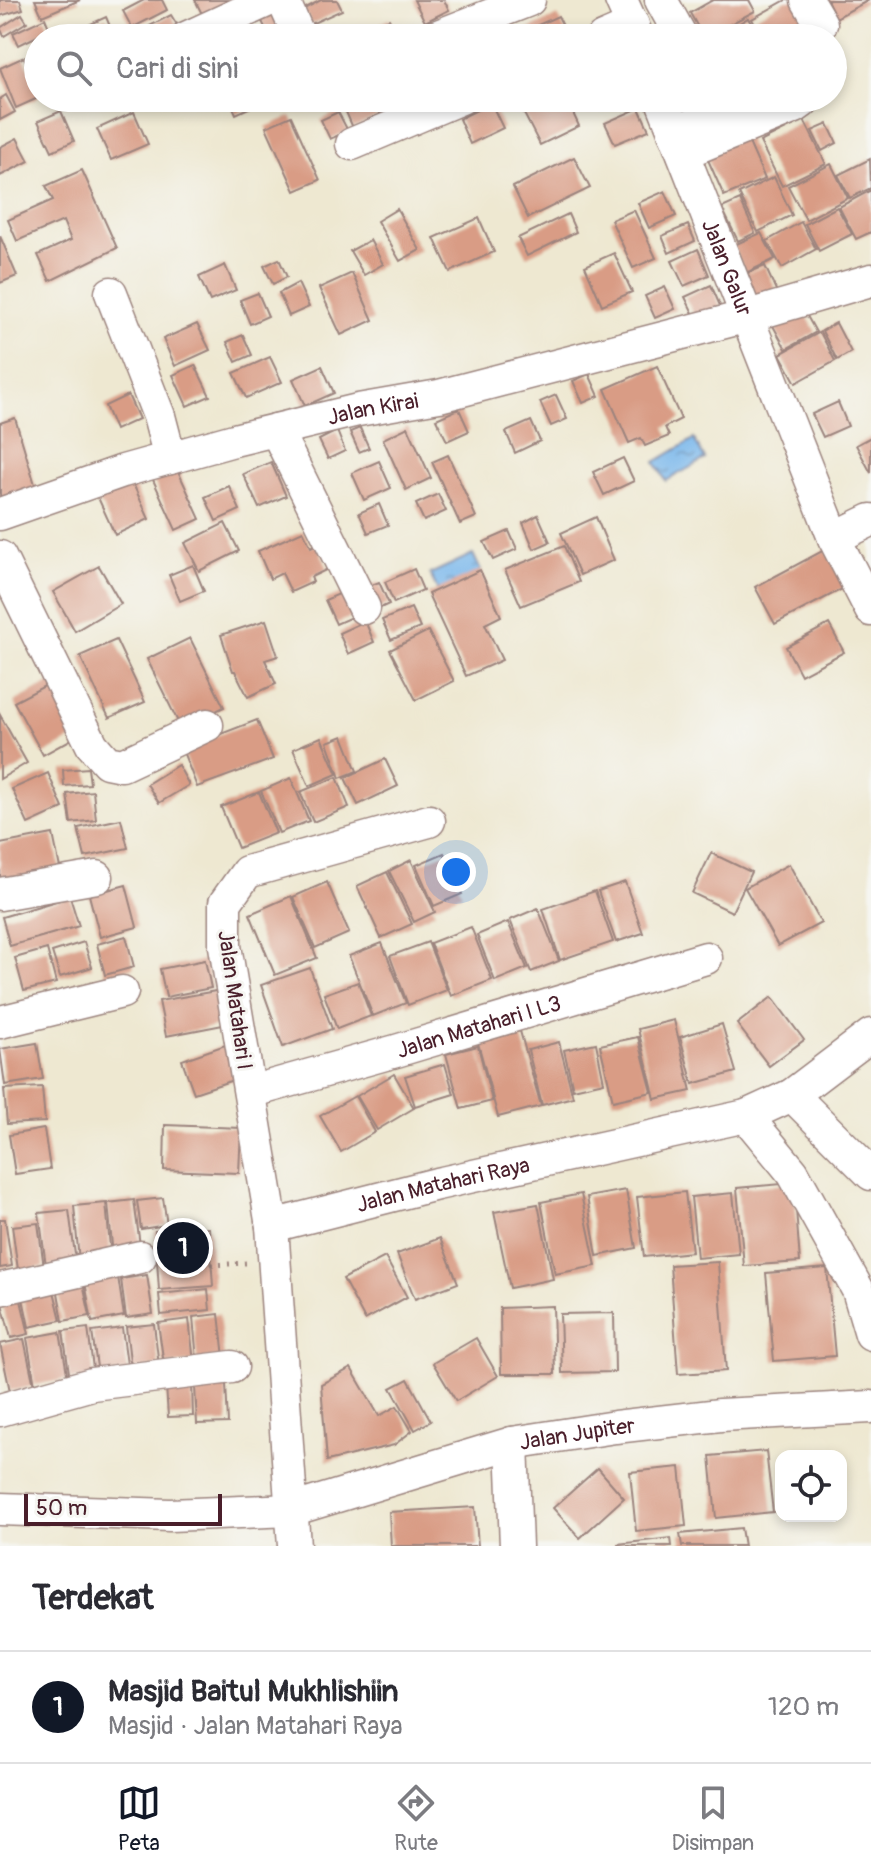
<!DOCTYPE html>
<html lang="id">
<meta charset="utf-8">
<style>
body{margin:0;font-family:Pangolin,sans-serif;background:#f7f7f7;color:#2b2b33}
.controls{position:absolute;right:24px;bottom:24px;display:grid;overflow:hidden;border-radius:16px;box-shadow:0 4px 12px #0003}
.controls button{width:72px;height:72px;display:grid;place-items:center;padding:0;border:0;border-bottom:2px solid #e1e1e2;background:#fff;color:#2b2b33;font:40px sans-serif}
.scale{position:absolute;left:24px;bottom:20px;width:198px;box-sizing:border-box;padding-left:8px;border:4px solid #4a1f2b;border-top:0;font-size:22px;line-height:28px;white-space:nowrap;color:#4a1f2b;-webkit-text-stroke:6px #f6f6f2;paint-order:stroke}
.you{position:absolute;left:456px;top:872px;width:28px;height:28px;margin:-20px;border:6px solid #fff;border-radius:50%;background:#1a73e8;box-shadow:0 0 0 12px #1a73e833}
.badge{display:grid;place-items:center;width:52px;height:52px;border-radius:50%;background:#111827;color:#fff;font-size:26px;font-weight:700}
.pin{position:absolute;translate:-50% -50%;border:4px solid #fff;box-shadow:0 2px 8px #0006}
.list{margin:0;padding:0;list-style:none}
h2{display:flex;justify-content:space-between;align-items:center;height:104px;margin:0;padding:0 32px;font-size:34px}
h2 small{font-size:26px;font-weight:400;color:#7c7c81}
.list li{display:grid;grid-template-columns:52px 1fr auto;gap:24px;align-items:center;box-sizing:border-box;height:112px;padding:0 32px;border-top:2px solid #e1e1e2}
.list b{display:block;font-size:30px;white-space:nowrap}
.list p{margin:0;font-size:26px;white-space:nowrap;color:#7c7c81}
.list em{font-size:26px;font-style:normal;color:#7c7c81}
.icon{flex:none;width:44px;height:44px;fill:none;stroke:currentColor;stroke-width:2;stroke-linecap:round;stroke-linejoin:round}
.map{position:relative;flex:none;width:871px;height:1546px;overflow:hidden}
.search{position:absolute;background:#fff;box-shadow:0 4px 12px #0003;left:24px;right:24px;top:24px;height:88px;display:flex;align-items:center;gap:20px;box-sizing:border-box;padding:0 28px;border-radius:44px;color:#7c7c81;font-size:30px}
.sheet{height:216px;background:#fff}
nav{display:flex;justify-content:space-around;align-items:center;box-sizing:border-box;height:112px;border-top:2px solid #e1e1e2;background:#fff;font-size:22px;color:#7c7c81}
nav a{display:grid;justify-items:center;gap:4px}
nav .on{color:#111827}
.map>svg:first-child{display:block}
</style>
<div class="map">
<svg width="871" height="1546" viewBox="0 0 871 1546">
<defs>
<pattern id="water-ripples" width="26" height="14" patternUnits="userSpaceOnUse" patternTransform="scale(2)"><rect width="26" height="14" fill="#77b6eb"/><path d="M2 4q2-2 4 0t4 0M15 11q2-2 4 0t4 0" fill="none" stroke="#6493bf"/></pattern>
</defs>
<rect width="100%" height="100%" fill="#f6f6f2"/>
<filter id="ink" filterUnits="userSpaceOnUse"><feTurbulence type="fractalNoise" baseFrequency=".0125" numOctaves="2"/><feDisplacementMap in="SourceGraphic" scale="16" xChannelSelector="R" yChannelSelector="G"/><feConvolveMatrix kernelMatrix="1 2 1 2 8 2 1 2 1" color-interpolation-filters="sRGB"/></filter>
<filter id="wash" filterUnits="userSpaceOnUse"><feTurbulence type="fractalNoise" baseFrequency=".006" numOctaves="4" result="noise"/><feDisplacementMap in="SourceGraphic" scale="32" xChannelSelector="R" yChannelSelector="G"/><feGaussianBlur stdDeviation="1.8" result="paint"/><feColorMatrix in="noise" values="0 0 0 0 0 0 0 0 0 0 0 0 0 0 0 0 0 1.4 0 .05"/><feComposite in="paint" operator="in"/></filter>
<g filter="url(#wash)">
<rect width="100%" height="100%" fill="#eee8d1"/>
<!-- water -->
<g fill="url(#water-ripples)" stroke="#606a8b" stroke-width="2">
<polygon points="694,439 705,459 666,481 655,462"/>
<polygon points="473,554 481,571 438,591 430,574"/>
</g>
<g id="blocks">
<!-- building -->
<g fill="#d99c85">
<polygon points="0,0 20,0 23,9 0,16"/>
<polygon points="35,0 80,0 42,16"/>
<polygon points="144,0 162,0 167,10 132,28 123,11"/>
<polygon points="195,0 235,0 203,16"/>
<polygon points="321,0 337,0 342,10 311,24 304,9"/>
<polygon points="414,0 444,0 449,10 425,22"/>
<polygon points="713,0 749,0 755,11 704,38 690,13"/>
<polygon points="786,0 802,0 815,22 786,38 762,38 752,19"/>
<polygon points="827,0 869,0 836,18"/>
<polygon points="280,4 293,31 279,38 270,38 259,15"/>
<polygon points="22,14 27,22 4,36 0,28"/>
<polygon points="171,15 182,33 172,38 144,38 140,31"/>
<polygon points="558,16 569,38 533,38 529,29"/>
<polygon points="106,17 115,38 89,38 84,27"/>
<polygon points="45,18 50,30 19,45 13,33"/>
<polygon points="748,18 759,38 729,38 725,32"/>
<polygon points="389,19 398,38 374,38 370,28"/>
<polygon points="24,57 38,88 38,98 16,108 0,68"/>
<polygon points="6,95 15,112 0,120 0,99"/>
<polygon points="229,98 271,98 236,114"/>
<polygon points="359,98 372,98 381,115 353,128 343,105"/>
<polygon points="388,98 431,98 396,115"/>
<polygon points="516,98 566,98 579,126 540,145"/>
<polygon points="491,103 503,128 470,144 459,119"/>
<polygon points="639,108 649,130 615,144 605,123"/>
<polygon points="61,111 74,141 52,151 38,121"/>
<polygon points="134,112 148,144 111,160 97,129"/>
<polygon points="338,112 348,131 330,139 321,120"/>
<polygon points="291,116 320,180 295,191 266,127"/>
<polygon points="804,120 826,164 782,186 760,142"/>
<polygon points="828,124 837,143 822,151 812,131"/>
<polygon points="746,136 765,179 724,196 705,153"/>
<polygon points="17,138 29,161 0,176 0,147"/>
<polygon points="574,157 590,188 528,218 513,187"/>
<polygon points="870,159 871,188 850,198 838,175"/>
<polygon points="831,164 848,198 806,220 788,186"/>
<polygon points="82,170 117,248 50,281 38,255 71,240 63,221 17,241 8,220 53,200 46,186"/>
<polygon points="774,177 792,215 758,232 739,194"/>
<polygon points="871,190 871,232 856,239 839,207"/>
<polygon points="665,191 676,216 649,228 638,203"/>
<polygon points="740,200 755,233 738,241 722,208"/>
<polygon points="837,207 852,234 819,251 805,224"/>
<polygon points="397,209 420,250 400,261 377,221"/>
<polygon points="634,210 656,258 633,268 611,220"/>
<polygon points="568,214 576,232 527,256 518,238"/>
<polygon points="479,218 494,252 450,272 434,238"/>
<polygon points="801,222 816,249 782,268 767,241"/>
<polygon points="688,225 695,241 669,253 662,236"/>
<polygon points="761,233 775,259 746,273 732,246"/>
<polygon points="0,236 17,276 0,283"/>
<polygon points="370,240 383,264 364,275 350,251"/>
<polygon points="698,249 709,275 684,286 672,261"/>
<polygon points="614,253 632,292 602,305 585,266"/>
<polygon points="279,259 287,277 273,284 264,266"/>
<polygon points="225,265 236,290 210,301 199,277"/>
<polygon points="765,266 780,299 754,310 740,276"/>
<polygon points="352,273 373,320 341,335 319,288"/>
<polygon points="298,283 309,307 289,316 279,293"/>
<polygon points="711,285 721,308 696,319 685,297"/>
<polygon points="665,287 675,309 655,318 645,296"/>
<polygon points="258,293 268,316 250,324 240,300"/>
<polygon points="798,300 816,332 786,349 768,317"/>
<polygon points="836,323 851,352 837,360 822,331"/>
<polygon points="197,324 210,350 175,366 163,339"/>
<polygon points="820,332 835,361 796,383 780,354"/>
<polygon points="243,335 252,355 236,362 227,342"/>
<polygon points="270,357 282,382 246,398 234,373"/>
<polygon points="195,365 210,396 187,406 173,375"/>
<polygon points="322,366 334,393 305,406 293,379"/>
<polygon points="657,366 681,419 665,427 669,436 645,446 641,438 629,443 605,389"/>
<polygon points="589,374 599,396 583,403 573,381"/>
<polygon points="128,395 139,419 115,430 105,406"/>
<polygon points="556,395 567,419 551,426 540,402"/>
<polygon points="838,402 848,426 823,437 812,414"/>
<polygon points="459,409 469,431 447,441 436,419"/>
<polygon points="15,418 37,491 0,502 0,423"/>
<polygon points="531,421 540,441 515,453 506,432"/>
<polygon points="408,427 431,478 406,490 383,439"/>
<polygon points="360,428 369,448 359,452 350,432"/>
<polygon points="337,431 345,451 328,459 319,440"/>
<polygon points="871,437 871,473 856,445"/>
<polygon points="448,455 476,517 460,524 432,462"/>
<polygon points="623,458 634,481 604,495 593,472"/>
<polygon points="173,460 200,519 176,530 149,471"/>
<polygon points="379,461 391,488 364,500 352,473"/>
<polygon points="271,462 286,496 259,508 243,474"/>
<polygon points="129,475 149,519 115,535 95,491"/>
<polygon points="229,486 240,510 216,521 205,497"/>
<polygon points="438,494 446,511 424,521 416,504"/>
<polygon points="379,504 388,525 368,533 359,513"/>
<polygon points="538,515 550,542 534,549 523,523"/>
<polygon points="596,517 614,560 580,575 561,533"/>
<polygon points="225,523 239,551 199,571 185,543"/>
<polygon points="303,531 311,547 317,544 328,569 311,577 313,582 291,592 282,573 270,579 258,551"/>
<polygon points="509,531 517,549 493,560 484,542"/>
<polygon points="564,546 579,582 521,606 505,570"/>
<polygon points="826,549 846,587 775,624 755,587"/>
<polygon points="193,565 204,591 180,601 169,575"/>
<polygon points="99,566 121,604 75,631 53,592"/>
<polygon points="414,569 423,590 394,603 385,582"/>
<polygon points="480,570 501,616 485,624 502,660 466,676 428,594"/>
<polygon points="379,582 389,604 372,612 362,589"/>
<polygon points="346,591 356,615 336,624 325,600"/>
<polygon points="411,608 420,628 391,640 382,620"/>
<polygon points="266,620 278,656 265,660 276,684 248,697 235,671 233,671 221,635"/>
<polygon points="365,621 374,642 348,654 339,633"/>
<polygon points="829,624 844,652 801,675 786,647"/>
<polygon points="428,631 454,681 416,700 390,650"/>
<polygon points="190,638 224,707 181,728 147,659"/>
<polygon points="116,640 145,702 109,718 80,656"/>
<polygon points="52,682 81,734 43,755 14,702"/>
<polygon points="0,715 27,763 0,779"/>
<polygon points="257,720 273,759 197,787 182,749"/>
<polygon points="343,736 357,771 340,778 327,742"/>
<polygon points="321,737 337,774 309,786 293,749"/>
<polygon points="385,759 398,786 358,805 345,778"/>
<polygon points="178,765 189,785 159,803 147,784"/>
<polygon points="88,768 90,784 64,786 63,770"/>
<polygon points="48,773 63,808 28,824 12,789"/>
<polygon points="337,777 349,807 313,822 300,792"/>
<polygon points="291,778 309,821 279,833 261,791"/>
<polygon points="93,791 96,820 71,823 67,794"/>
<polygon points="259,792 276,833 238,848 221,807"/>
<polygon points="121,819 128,848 85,857 78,828"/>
<polygon points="53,834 62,878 0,890 0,844"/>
<polygon points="444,853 462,894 434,906 416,865"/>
<polygon points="711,853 751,872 732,912 692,893"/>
<polygon points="411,860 435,912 414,922 389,871"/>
<polygon points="789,864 821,923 778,946 745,888"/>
<polygon points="387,872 412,924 381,938 357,886"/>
<polygon points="327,882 349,933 315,948 293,897"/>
<polygon points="625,882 643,933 616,942 598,891"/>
<polygon points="126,885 137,927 100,937 89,895"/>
<polygon points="595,891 613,942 560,960 543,909"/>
<polygon points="291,896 317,958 275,975 250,914"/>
<polygon points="70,897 79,926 10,946 2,917"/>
<polygon points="538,908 559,961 531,972 510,920"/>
<polygon points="508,922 527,968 495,981 477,935"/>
<polygon points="471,927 492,980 451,996 430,943"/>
<polygon points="126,936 134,967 105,975 97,944"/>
<polygon points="84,942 92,967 60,977 52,952"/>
<polygon points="428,942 447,990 408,1005 390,956"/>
<polygon points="382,943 406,1003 373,1016 349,956"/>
<polygon points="47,949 56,983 24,991 15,958"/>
<polygon points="205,960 211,988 166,997 160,969"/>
<polygon points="310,968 332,1029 283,1047 261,985"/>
<polygon points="358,982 371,1016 337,1029 324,994"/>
<polygon points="216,991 223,1025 166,1036 159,1001"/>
<polygon points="772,997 804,1040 769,1066 737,1024"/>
<polygon points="674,1020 691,1091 655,1099 638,1029"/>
<polygon points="722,1024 736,1072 693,1084 680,1037"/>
<polygon points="520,1031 541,1106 498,1117 478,1043"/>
<polygon points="638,1037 652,1092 613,1101 600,1045"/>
<polygon points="559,1042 573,1097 542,1105 528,1050"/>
<polygon points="37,1043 43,1079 5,1085 0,1049"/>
<polygon points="231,1043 242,1077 194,1093 182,1060"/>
<polygon points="596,1043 604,1082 573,1089 564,1050"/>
<polygon points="478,1046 492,1101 461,1109 446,1054"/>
<polygon points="445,1064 454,1094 415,1106 405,1076"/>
<polygon points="394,1074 414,1108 377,1130 357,1096"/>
<polygon points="42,1087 45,1122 7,1124 4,1089"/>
<polygon points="355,1096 375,1132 341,1152 320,1116"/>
<polygon points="165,1125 241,1128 239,1173 164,1170"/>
<polygon points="44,1129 50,1169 15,1174 9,1135"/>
<polygon points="794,1183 800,1262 744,1266 737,1188"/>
<polygon points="626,1190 636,1248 597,1256 587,1197"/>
<polygon points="685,1192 692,1252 644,1257 637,1197"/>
<polygon points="733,1193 739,1254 697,1258 691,1197"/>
<polygon points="581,1194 596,1266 555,1274 541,1202"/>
<polygon points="163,1198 167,1225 141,1229 137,1201"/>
<polygon points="134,1200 141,1253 113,1256 108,1203"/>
<polygon points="106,1203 111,1258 79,1261 74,1206"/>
<polygon points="538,1204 553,1279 510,1288 494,1212"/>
<polygon points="69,1210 76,1262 46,1266 39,1213"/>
<polygon points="0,1219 5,1219 12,1266 0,1268"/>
<polygon points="38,1223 44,1267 18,1270 12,1226"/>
<polygon points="209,1228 213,1286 159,1290 155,1231"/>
<polygon points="440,1238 458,1283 415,1299 397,1254"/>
<polygon points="385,1257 407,1297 365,1320 343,1279"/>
<polygon points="718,1262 726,1371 678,1374 670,1265"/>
<polygon points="827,1268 835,1356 774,1361 766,1273"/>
<polygon points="147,1275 153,1314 126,1318 121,1279"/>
<polygon points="118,1277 124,1316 92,1322 85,1282"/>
<polygon points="83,1283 90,1316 63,1321 57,1287"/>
<polygon points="53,1287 61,1320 29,1327 22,1294"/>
<polygon points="208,1289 210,1310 161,1315 159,1294"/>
<polygon points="19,1292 29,1334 11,1338 0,1296"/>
<polygon points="553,1306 555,1374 501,1374 500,1308"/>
<polygon points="614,1313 615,1372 562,1373 560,1314"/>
<polygon points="219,1314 224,1357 197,1360 193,1317"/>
<polygon points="189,1319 194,1362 164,1365 158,1323"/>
<polygon points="154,1324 159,1366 131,1369 126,1327"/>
<polygon points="88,1328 94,1377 70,1380 63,1331"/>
<polygon points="122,1328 128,1371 98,1374 92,1332"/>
<polygon points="60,1332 68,1379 35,1385 27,1338"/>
<polygon points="476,1338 498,1376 456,1401 433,1363"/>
<polygon points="24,1339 34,1386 10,1391 0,1344"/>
<polygon points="351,1368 379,1416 397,1406 412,1431 394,1445 327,1461 321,1384"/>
<polygon points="408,1379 431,1421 415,1430 391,1388"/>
<polygon points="192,1384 193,1416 168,1417 166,1385"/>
<polygon points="226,1384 228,1423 197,1424 195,1386"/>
<polygon points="766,1451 773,1512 716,1518 710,1456"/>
<polygon points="680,1467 686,1526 636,1531 630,1472"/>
<polygon points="598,1468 624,1498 580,1538 553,1508"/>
<polygon points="475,1507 478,1546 391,1546 389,1512"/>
<polygon points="741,1528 744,1546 682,1546 680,1534"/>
<polygon points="671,1538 672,1546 618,1546 618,1544"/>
</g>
</g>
</g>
<g filter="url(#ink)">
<use href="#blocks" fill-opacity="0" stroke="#9c847e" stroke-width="2"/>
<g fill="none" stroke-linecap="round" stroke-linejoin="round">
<defs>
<g id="minor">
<polyline points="283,0 300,38"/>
<polyline points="621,0 638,38"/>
<polyline points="661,0 682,38"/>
<polyline points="807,0 821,24"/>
<polyline points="186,38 269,0"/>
<polyline points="433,38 529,0"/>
<polyline points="603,38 633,25"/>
<path id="s1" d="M661,98l173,440 37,72"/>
<polyline points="674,132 760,98"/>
<polyline points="352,144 461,98"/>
<polyline points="683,153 795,107 802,102 802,98"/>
<polyline points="111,293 159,416 170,458"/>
<polyline points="276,430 364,608"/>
<path id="s2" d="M0,514l123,-43 111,-31 124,-30 81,-14 309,-80 123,-36"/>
<polyline points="834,538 871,520"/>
<polyline points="0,557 92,745 107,762 122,765 207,725"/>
<polyline points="0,894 97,877"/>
<polyline points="0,1022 122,992"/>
<path id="s3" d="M250,1092l146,-41 310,-93"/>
<polyline points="792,1095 871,1174"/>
<polyline points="746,1116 793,1173 858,1290 871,1334"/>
<path id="s4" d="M272,1226l165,-42 309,-68 46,-21 79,-60"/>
<polyline points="0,1289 140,1257"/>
<polyline points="0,1410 92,1384 232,1367"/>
<polyline points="512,1443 516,1546"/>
<path id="s5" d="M0,1509l170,6 121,-5 221,-67 103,-16 105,-12 151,-8"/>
<polyline points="294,1546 272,1226 225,946 225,903 247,872 429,821"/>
</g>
</defs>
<!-- minor casing -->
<use href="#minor" stroke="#9c847e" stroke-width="35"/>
<!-- path -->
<polyline stroke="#9c847e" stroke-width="5" stroke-dasharray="2 6" stroke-linecap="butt" points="212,1265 246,1263"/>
<!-- minor -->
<use href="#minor" stroke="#fff" stroke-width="32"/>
</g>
</g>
<g text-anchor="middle" stroke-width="6" stroke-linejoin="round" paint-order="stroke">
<!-- street labels -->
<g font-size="22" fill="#4a1f2b" stroke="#f6f6f2">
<text dy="8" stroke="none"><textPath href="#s1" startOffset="182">Jalan Galur</textPath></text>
<text dy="8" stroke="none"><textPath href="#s2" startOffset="388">Jalan Kirai</textPath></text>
<text transform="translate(236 1000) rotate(82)" y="8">Jalan Matahari I</text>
<text dy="8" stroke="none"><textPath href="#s3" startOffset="238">Jalan Matahari I L3</textPath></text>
<text dy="8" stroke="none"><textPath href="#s4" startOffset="176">Jalan Matahari Raya</textPath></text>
<text dy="8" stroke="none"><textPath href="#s5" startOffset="588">Jalan Jupiter</textPath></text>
</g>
</g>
</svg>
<div class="controls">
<button><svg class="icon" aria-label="locate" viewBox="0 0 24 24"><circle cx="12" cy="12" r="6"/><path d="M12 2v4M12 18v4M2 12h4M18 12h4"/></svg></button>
</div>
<div class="scale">50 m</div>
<div class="you"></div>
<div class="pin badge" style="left:183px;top:1248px">1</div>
<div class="search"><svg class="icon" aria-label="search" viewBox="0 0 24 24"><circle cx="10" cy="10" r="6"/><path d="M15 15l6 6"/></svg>Cari di sini</div>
</div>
<section class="sheet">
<h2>Terdekat<small></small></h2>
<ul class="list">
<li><span class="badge">1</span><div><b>Masjid Baitul Mukhlishiin</b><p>Masjid · Jalan Matahari Raya</p></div><em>120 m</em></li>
</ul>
</section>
<nav>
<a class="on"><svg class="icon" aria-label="map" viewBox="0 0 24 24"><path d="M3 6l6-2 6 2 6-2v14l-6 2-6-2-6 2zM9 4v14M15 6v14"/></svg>Peta</a>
<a><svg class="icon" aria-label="directions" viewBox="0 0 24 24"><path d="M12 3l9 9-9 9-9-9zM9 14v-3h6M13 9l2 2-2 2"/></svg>Rute</a>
<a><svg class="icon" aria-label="saved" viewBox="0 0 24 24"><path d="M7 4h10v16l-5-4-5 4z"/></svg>Disimpan</a>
</nav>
